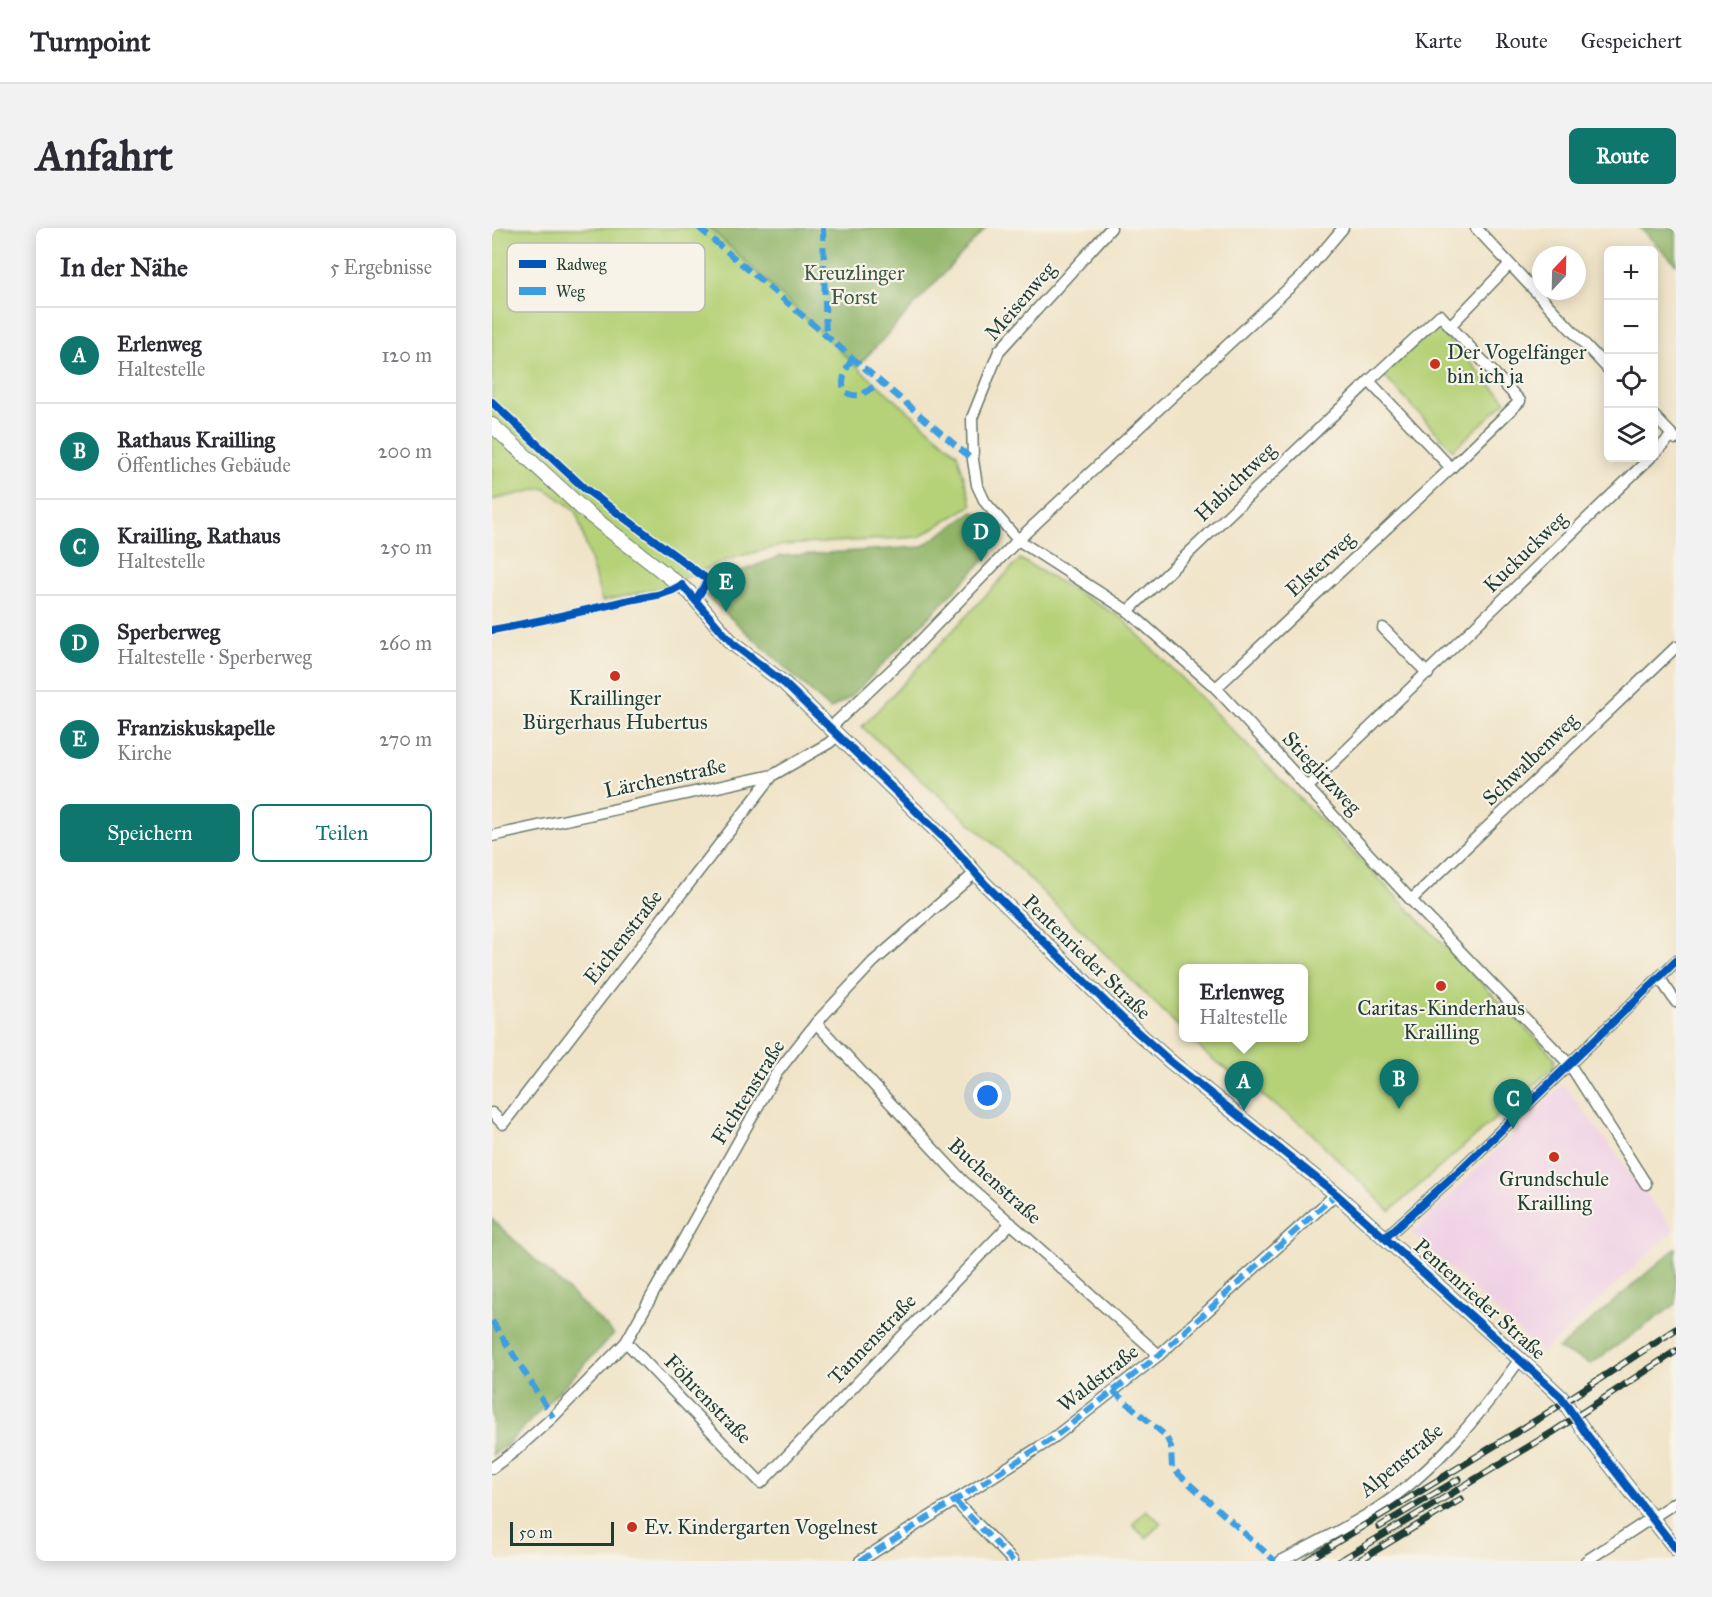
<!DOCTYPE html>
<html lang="de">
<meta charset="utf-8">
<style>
body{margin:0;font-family:"IM FELL Great Primer",serif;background:#f2f2f3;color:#2b2b33}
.controls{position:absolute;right:18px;top:18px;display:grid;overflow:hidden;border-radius:9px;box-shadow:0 3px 15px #0003}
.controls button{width:54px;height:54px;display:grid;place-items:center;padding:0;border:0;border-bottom:2px solid #e1e1e2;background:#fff;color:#2b2b33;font:30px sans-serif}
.compass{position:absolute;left:1040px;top:18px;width:54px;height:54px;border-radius:50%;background:#fff;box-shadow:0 3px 15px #0003;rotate:22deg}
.scale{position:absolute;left:18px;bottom:15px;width:104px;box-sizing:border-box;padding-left:6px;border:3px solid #1f3d34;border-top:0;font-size:16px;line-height:21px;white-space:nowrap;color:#1f3d34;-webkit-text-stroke:4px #f7f3e8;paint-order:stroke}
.you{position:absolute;left:496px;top:868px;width:21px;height:21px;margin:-15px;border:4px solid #fff;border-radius:50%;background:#1a73e8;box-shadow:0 0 0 9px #1a73e833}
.badge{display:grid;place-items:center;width:39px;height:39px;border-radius:50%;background:#0f766e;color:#fff;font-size:20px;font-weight:700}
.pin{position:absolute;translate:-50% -50px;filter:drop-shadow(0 2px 3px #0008)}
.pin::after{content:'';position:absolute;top:32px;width:21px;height:18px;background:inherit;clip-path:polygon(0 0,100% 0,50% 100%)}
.popup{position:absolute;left:687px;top:736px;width:129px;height:78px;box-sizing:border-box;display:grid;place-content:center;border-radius:9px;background:#fff;filter:drop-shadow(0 2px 4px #0005);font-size:20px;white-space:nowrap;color:#7c7c81}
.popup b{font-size:22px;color:#2b2b33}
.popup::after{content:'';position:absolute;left:50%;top:100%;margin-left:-12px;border:12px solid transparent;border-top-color:#fff}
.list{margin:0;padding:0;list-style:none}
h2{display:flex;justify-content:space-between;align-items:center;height:78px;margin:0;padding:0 24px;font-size:26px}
h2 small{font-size:20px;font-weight:400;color:#7c7c81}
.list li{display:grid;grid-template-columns:39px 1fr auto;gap:18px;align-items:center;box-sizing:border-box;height:96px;padding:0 24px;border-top:2px solid #e1e1e2}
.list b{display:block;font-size:22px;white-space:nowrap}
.list p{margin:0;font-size:20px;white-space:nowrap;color:#7c7c81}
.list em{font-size:20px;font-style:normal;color:#7c7c81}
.actions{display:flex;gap:12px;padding:18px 24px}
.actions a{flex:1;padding:14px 0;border:2px solid #0f766e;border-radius:9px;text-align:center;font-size:21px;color:#0f766e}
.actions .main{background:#0f766e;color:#fff}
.icon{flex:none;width:33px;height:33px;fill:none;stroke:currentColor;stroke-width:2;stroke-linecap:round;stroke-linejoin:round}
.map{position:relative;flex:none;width:1184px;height:1333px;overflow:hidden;border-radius:9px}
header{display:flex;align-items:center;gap:36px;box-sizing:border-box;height:84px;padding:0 30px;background:#fff;border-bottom:2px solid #e1e1e2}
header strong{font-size:28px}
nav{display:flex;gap:33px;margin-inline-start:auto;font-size:21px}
.intro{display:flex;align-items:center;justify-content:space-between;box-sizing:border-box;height:144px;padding:0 36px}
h1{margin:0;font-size:42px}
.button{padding:15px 27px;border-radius:9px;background:#0f766e;color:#fff;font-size:21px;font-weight:700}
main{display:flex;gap:36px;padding:0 36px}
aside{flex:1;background:#fff;border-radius:9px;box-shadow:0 3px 15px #0003}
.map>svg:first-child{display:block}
</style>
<header>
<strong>Turnpoint</strong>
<nav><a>Karte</a><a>Route</a><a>Gespeichert</a></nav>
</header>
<div class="intro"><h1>Anfahrt</h1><a class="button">Route</a></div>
<main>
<aside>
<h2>In der Nähe<small>5 Ergebnisse</small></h2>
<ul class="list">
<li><span class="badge">A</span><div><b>Erlenweg</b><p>Haltestelle</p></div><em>120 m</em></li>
<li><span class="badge">B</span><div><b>Rathaus Krailling</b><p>Öffentliches Gebäude</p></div><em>200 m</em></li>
<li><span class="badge">C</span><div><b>Krailling, Rathaus</b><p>Haltestelle</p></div><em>250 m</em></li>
<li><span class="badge">D</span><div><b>Sperberweg</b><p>Haltestelle · Sperberweg</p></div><em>260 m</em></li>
<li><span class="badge">E</span><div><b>Franziskuskapelle</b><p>Kirche</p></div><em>270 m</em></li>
</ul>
<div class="actions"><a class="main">Speichern</a><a>Teilen</a></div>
</aside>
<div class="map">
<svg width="1184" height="1333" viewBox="0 0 1184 1333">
<rect width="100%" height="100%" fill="#f7f3e8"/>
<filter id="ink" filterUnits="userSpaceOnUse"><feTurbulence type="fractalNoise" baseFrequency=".0167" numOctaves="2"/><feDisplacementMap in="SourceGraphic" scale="12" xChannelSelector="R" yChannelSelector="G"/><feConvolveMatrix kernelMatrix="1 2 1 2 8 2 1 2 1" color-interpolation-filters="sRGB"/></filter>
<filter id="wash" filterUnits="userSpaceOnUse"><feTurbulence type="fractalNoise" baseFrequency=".008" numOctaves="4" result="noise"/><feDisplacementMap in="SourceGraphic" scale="24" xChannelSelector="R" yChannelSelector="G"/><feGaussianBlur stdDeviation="1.35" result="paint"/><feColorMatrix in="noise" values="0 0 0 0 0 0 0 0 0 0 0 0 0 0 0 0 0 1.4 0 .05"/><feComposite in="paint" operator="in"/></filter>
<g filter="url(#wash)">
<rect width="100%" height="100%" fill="#f0e4c8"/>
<!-- built -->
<polygon fill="#f0d0e5" points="1071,856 1182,1002 1050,1125 920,1005"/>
<!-- green -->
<g fill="#b6d278" stroke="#6a8856" stroke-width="1.5">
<polygon points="0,0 218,0 365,139 465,225 480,277 427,309 292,317 237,331 169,360 110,373 84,283 52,260 0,272"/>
<polygon points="944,98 1014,173 961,222 891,147"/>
<polygon points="528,331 630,390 1063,830 1061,840 898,983 813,899 714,826 698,810 812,810 812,740 692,740 692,804 506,620 370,499"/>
<polygon points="654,1282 669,1295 654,1310 640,1297"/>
</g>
<!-- forest -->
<g fill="#90b468" stroke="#58784e" stroke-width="1.5">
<polygon points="218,0 494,0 365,139"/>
<polygon points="1148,0 1184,0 1184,36"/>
<polygon points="481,284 488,286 499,325 359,469 338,481 206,360 288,328 429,319"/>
<polygon points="0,991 122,1106 13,1219 0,1227"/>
<polygon points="1184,1020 1184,1076 1099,1136 1066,1121"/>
</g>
</g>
<g filter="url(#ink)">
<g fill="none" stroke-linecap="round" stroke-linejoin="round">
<defs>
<g id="minor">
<polyline points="619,0 507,123 480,190 481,232 485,257 493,274 526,312 636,383 724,460 919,672 1078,837 1154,956"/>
<polyline points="984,0 1116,141"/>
<polygon points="948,87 1028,173 959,240 877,153"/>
<polyline points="958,98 1017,37"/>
<polyline points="1162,188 1184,211"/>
<polyline points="1162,226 1180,207"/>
<polyline points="636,383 877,153"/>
<polyline points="891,400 936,446"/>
<polyline points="724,460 959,240"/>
<polyline points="338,500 412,430 526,312 813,45 851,0"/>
<polyline points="817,558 1158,230"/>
<polyline points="0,608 281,547 337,515 345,508"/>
<polyline points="919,672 1184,419"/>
<polyline points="1167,749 1184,774"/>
<polyline points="324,795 470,952 667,1127"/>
<polyline points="0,885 11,896 281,547"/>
<polyline points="893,1010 967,943 1184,733"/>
<polyline points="134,1114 269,1255 519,995"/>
<polyline points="0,1240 23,1223 61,1189 134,1114 284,846 324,795 381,734 483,645"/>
<polyline points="464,1274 521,1333"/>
<polyline points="368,1333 560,1211 667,1127 844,966"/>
<path d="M789,1333c32,-17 66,-33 97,-53 58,-38 102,-93 142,-149"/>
<polyline points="1094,1333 1184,1274"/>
</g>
<polyline id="tertiary" points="0,197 94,284 198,365 241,416 292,455 461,619 493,656 634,794 679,834 844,966 1052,1153 1069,1169 1095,1207 1184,1321"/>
</defs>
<!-- minor casing -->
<use href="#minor" stroke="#687768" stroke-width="13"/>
<!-- tertiary casing -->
<use href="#tertiary" stroke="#687768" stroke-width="16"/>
<!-- minor -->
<use href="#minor" stroke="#fff" stroke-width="10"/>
<!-- tertiary -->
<use href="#tertiary" stroke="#fff" stroke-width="14"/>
<defs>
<g id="rail">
<polyline points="887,1299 967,1251"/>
<polyline points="814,1333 1051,1188 1184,1101"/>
<polyline points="848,1333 1061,1204 1184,1123"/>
<polyline points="866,1333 969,1271"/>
</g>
</defs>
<!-- rail casing -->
<use href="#rail" stroke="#1f3d34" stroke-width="7"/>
<!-- rail -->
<use href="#rail" stroke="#f7f3e8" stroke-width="4.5" stroke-dasharray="14" stroke-linecap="butt"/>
<!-- quiet -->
<g stroke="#3c9ee2" stroke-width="6" stroke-dasharray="12 6" stroke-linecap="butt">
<polyline points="207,0 481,232"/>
<polyline points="331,0 334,110"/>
<path d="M360,131c-9,14 -18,39 9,36l20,-13"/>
<polyline points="0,1093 61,1189"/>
<polyline points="621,1163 674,1208 679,1219 680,1240 783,1333"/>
<polyline points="464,1274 521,1333"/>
<polyline points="368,1333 560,1211 667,1127 844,966"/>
</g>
<defs>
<g id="cycleway">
<polyline points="0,174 92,260 216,352 204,372"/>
<path d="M0,402c45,-8 88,-18 133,-29 21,-5 38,-4 57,-16l51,59 51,39 169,164 32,37 141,138 45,40 165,132 225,203 26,38 89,114"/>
<polyline points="893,1010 967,943 1184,733"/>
</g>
</defs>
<!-- cycleway casing -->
<use href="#cycleway" stroke="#f7f3e8" stroke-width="11"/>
<!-- cycleway -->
<use href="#cycleway" stroke="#0057b8" stroke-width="8"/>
</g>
</g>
<!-- markers -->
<g fill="#c8321e" stroke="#f7f3e8" stroke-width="2">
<circle cx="943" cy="136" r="6"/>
<circle cx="123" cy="448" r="6"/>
<circle cx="949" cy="758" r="6"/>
<circle cx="1062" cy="929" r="6"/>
<circle cx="140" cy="1299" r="6"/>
</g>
<g text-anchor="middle" stroke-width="4.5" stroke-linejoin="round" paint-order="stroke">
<!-- park labels -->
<g font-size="21" fill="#3d5b42" stroke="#f7f3e8">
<text x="362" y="52">Kreuzlinger<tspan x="362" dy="24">Forst</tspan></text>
</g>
<!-- street labels -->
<g font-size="21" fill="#1f3d34" stroke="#f7f3e8">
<text transform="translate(528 73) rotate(-49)" y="7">Meisenweg</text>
<text transform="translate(743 254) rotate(-44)" y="7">Habichtweg</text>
<text transform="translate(1033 324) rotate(-44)" y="7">Kuckuckweg</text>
<text transform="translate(828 336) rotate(-43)" y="7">Elsterweg</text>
<text transform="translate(1038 531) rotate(-44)" y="7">Schwalbenweg</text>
<text transform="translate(830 545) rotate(47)" y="7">Stieglitzweg</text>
<text transform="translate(173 550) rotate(-12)" y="7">Lärchenstraße</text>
<text transform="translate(131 709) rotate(-52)" y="7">Eichenstraße</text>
<text transform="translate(595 729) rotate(44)" y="7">Pentenrieder Straße</text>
<text transform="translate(256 864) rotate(-58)" y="7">Fichtenstraße</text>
<text transform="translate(503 953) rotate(42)" y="7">Buchenstraße</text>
<text transform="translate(988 1071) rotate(42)" y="7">Pentenrieder Straße</text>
<text transform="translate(380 1111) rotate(-46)" y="7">Tannenstraße</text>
<text transform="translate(606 1150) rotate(-38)" y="7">Waldstraße</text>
<text transform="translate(216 1171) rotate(46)" y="7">Föhrenstraße</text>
<text transform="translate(909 1232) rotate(-40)" y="7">Alpenstraße</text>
</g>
<!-- poi labels -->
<g font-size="21" fill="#1f3d34" stroke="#f7f3e8">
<text x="955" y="131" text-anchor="start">Der Vogelfänger<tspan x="955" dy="24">bin ich ja</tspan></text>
<text x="123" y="477">Kraillinger<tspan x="123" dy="24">Bürgerhaus Hubertus</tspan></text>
<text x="949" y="787">Caritas-Kinderhaus<tspan x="949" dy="24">Krailling</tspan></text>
<text x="1062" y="958">Grundschule<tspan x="1062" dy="24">Krailling</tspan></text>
<text x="152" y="1306" text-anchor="start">Ev. Kindergarten Vogelnest</text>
</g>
</g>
<!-- legend -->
<rect x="15" y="15" width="198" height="69" rx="9" fill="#f7f3e8" stroke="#b6bcb2" stroke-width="1.5"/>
<rect x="27" y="32" width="27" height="8" fill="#0057b8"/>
<rect x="27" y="59" width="27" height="8" fill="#3c9ee2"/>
<g font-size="16" fill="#1f3d34">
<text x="64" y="42">Radweg</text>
<text x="64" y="69">Weg</text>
</g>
</svg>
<div class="controls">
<button>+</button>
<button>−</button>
<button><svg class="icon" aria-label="locate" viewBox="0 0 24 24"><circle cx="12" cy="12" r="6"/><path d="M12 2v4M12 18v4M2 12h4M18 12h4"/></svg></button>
<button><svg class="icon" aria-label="layers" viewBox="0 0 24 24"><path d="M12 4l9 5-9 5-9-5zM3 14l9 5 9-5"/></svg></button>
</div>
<svg class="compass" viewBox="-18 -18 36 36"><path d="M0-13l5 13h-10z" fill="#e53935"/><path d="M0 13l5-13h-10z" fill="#7c7c81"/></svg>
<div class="scale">50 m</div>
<div class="you"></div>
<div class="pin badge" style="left:752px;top:883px">A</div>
<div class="popup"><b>Erlenweg</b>Haltestelle</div>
<div class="pin badge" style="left:907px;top:881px">B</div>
<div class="pin badge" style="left:1021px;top:901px">C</div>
<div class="pin badge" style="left:489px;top:334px">D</div>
<div class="pin badge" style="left:234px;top:384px">E</div>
</div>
</main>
